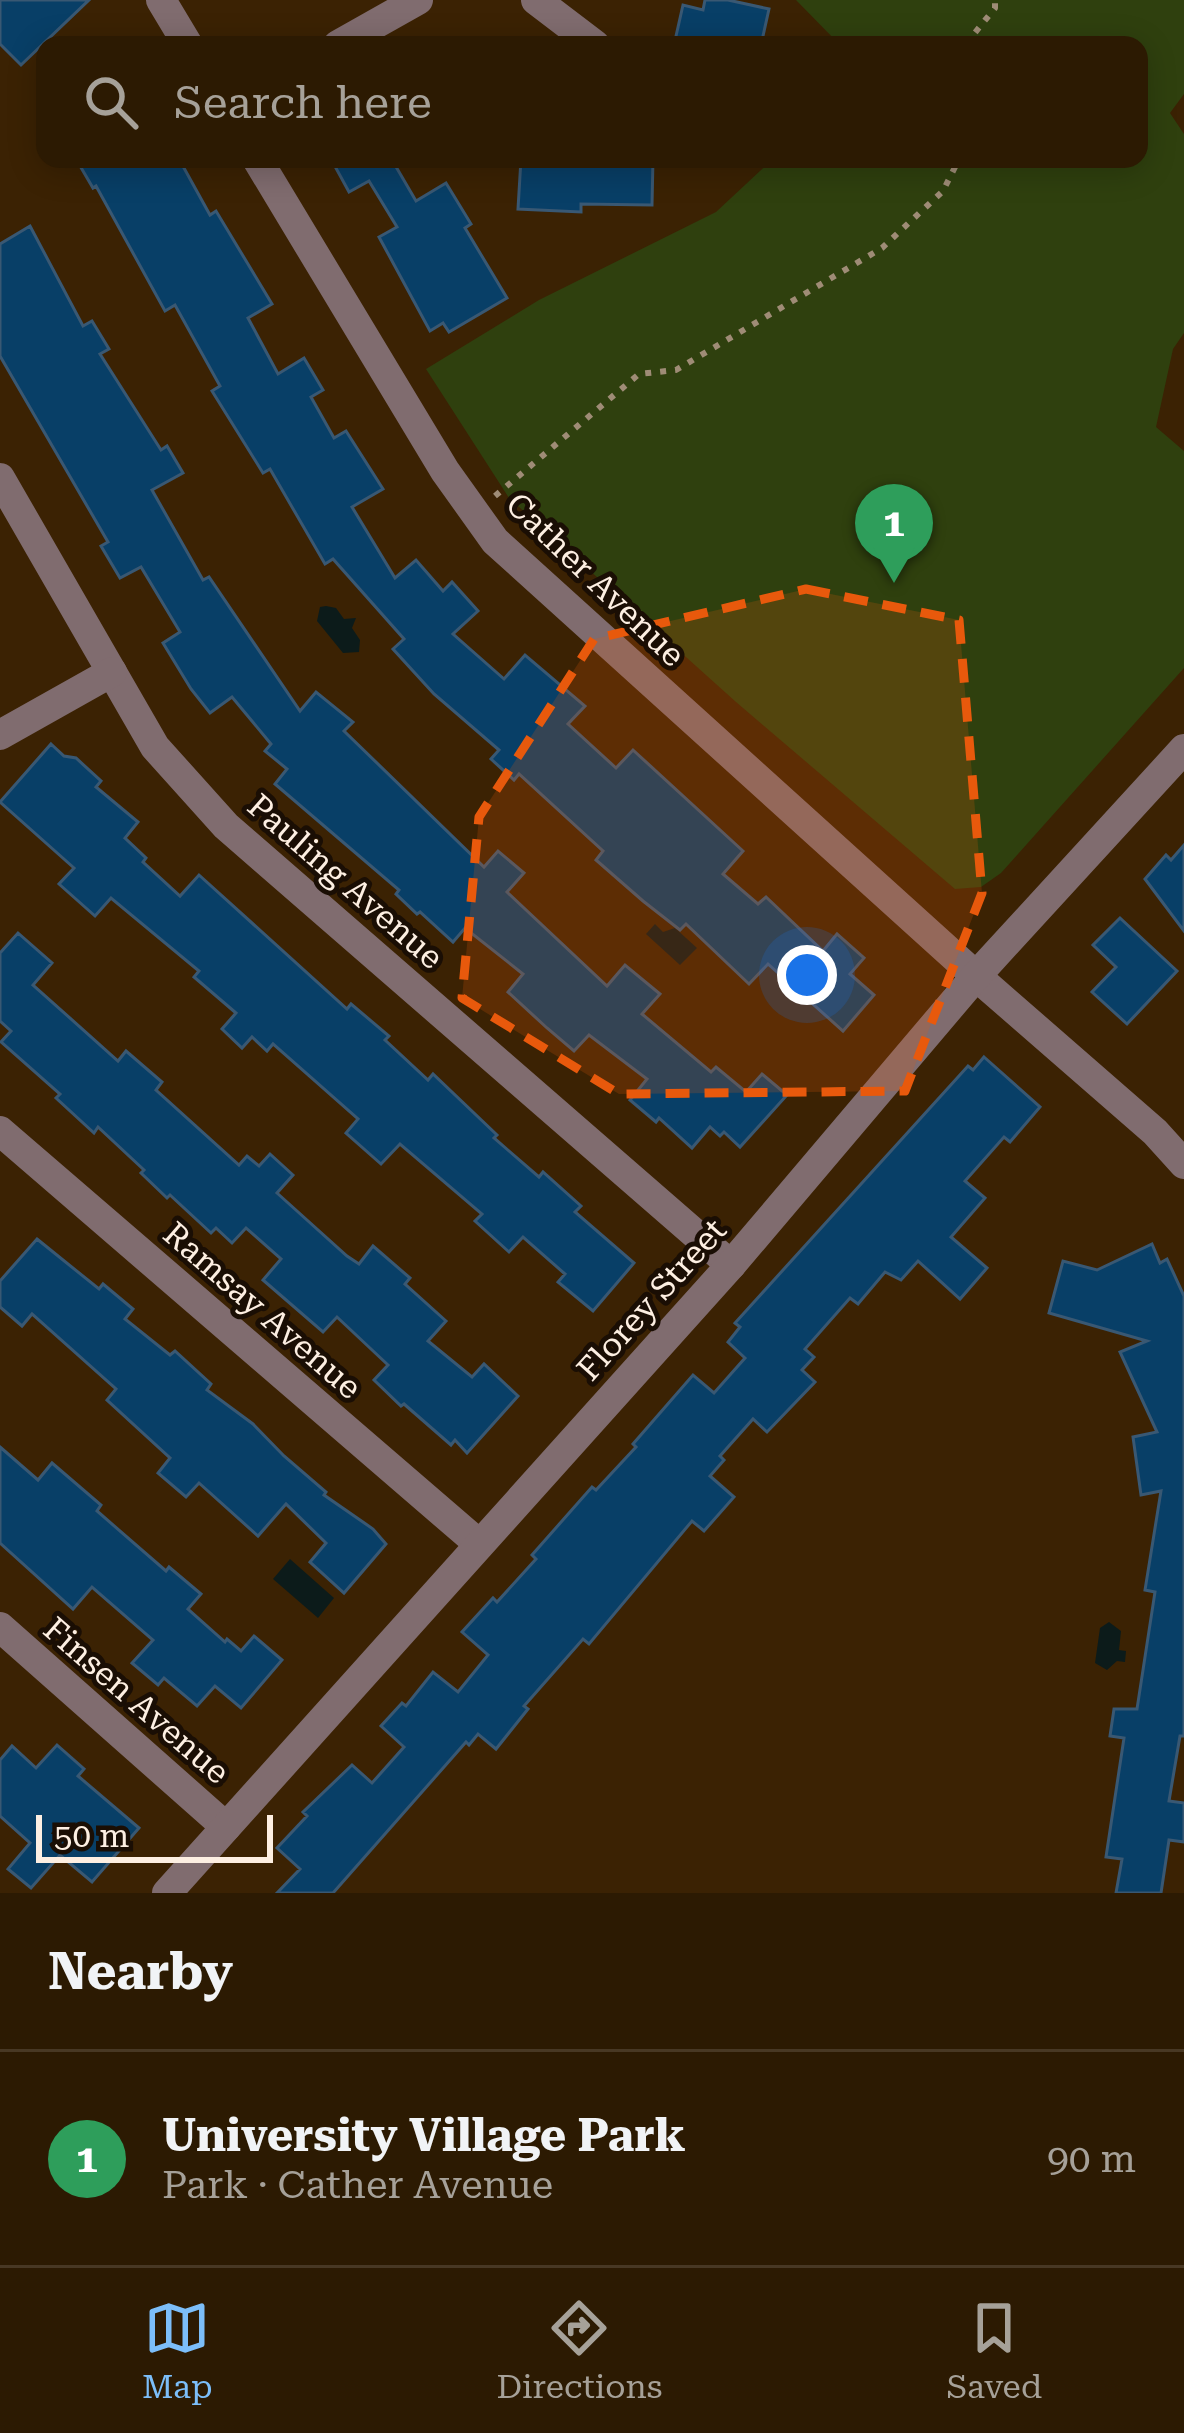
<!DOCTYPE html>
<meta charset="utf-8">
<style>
body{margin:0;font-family:"Roboto Serif",serif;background:#34230c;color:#f1f3f6}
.scale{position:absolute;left:36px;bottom:30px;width:237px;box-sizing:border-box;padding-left:12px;border:6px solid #fdefe2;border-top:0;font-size:33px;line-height:42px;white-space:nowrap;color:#fdefe2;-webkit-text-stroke:9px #1a0e04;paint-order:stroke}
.you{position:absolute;left:807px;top:975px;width:42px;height:42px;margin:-30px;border:9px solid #fff;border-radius:50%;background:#1a73e8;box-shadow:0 0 0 18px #1a73e833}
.badge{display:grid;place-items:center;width:78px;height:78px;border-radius:50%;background:#7cbef9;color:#fff;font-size:39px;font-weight:700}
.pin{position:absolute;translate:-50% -99px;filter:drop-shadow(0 3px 6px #0008)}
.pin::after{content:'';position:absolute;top:63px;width:42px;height:36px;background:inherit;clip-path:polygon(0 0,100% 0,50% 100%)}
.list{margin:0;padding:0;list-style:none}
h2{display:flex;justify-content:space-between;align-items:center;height:156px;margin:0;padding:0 48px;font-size:51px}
h2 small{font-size:39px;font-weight:400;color:#a6a199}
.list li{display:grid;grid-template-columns:78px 1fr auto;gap:36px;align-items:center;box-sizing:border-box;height:216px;padding:0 48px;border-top:3px solid #483824}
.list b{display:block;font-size:45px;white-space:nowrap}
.list p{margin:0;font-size:39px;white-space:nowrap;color:#a6a199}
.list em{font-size:39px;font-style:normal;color:#a6a199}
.icon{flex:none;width:66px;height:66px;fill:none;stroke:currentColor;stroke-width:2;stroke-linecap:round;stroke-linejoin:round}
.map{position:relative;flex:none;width:1184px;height:1893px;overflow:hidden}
.search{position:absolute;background:#2c1a02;box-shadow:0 6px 30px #0003;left:36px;right:36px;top:36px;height:132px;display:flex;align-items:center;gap:30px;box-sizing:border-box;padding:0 42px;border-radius:24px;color:#a6a199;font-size:45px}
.sheet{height:372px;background:#2c1a02}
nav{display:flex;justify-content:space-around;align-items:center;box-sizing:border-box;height:168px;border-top:3px solid #483824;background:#2c1a02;font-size:33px;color:#a6a199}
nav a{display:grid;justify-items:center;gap:6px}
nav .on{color:#7cbef9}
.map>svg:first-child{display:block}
</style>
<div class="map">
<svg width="1184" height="1893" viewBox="0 0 1184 1893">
<rect width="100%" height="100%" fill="#3b2203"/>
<!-- green -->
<polygon fill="#2f400e" points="796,0 1184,0 1184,94 1170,113 1184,134 1184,333 1173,349 1156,427 1184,451 1184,668 1001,873 981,887 955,889 736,702 509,498 426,369 539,300 716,212 773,159 1139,159 1139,45 840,45"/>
<!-- water -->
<g fill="#0c1b1a">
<polygon points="326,606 336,608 344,619 356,618 352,628 360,640 359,652 343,653 317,621 320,607"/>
<polygon points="655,924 663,932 675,928 697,948 680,965 646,934"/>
<polygon points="290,1559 334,1598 318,1618 273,1579"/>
<polygon points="1109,1622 1121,1631 1119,1650 1126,1651 1125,1662 1117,1661 1107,1670 1095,1663 1100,1628"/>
</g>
<!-- building -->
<g fill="#083f67" stroke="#395873" stroke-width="3">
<polygon points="0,0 89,0 21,65 0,44"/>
<polygon points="705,0 728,0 769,9 761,45 674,45 683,5 703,10"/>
<polygon points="76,159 179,159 210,215 216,211 272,304 248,318 278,374 304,358 323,390 311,397 334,438 346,431 383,489 352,507 395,578 416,560 443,591 452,582 478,611 453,634 504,679 525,655 585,706 568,724 616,768 633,750 743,851 723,874 758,904 766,897 823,951 837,934 864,958 850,974 874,995 843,1031 768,964 749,984 686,924 680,930 643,901 596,860 603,851 519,774 514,780 491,759 499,750 434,694 393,649 404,639 333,559 325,564 270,469 263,473 212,391 220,386 175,305 165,311 96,186 93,188"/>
<polygon points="331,159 405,159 395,165 416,201 446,183 471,224 465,228 507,298 449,332 443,323 430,331 379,237 397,227 369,181 349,192"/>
<polygon points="521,159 653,159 652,205 581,204 581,212 518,209"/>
<polygon points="30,226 83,326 92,321 109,349 100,354 161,450 167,446 183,473 152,490 203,580 209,577 300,711 316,692 353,722 344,731 484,867 498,851 524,873 507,892 607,986 625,965 660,994 642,1014 711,1072 716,1067 746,1092 762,1074 787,1095 740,1147 724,1132 720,1136 710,1127 692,1148 659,1118 656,1122 630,1100 647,1079 589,1035 574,1051 547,1028 508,992 523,974 465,928 453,942 420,912 417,914 396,894 399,890 275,784 287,769 265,751 271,744 232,697 210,713 191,689 163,643 180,632 141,567 120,578 101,546 108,542 0,356 0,244"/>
<polygon points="51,744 64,756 76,758 101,781 96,787 138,822 125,838 146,858 143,862 180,896 199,875 347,1009 351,1004 389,1036 385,1040 428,1080 433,1074 497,1135 494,1138 539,1177 543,1172 581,1206 575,1212 634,1263 593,1311 558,1282 565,1274 523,1237 509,1252 475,1221 482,1214 400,1144 381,1164 346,1133 358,1119 273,1044 267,1051 252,1037 242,1048 222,1029 236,1013 194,977 199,971 111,898 95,916 59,884 74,868 0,802"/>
<polygon points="1184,845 1184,931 1145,879 1166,855 1171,860"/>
<polygon points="1120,918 1177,971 1127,1024 1092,992 1116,967 1093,945"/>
<polygon points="18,933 52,963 33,985 118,1061 126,1051 162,1082 156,1090 239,1165 247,1156 259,1166 270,1154 293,1175 277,1193 347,1256 359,1264 373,1246 410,1278 405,1284 446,1321 428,1341 472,1377 484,1364 518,1396 467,1453 455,1440 451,1445 404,1404 401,1406 374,1380 388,1365 337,1317 323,1332 263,1280 281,1259 246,1228 232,1243 216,1228 211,1233 170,1195 167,1198 141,1173 144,1170 98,1127 94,1133 56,1098 60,1094 1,1042 11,1031 0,1021 0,953"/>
<polygon points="984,1057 1040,1107 1010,1142 1004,1137 965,1181 985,1198 951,1237 987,1268 960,1299 918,1261 901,1280 885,1272 858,1304 850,1298 805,1349 814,1357 802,1370 815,1382 767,1432 753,1419 720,1456 724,1460 710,1476 734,1497 704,1531 692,1521 589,1644 583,1639 524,1706 528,1709 496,1749 478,1734 469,1745 466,1742 333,1893 277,1893 300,1869 277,1848 307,1816 303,1812 352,1765 372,1783 404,1747 381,1726 402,1703 406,1706 433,1672 458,1692 488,1655 462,1632 493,1598 497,1602 536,1559 532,1555 592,1487 596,1490 636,1447 633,1444 693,1375 714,1393 745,1358 728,1342 740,1327 735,1323 968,1066 973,1070"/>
<polygon points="37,1239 99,1289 103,1284 133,1309 125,1319 170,1355 175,1351 211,1384 207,1390 253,1424 284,1456 326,1492 324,1495 373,1529 386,1544 344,1593 310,1562 326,1543 286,1504 258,1536 199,1483 186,1497 158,1473 170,1458 107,1400 116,1389 32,1314 22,1326 0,1307 0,1281"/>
<polygon points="1152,1244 1160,1263 1167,1259 1184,1296 1184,1736 1180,1736 1169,1801 1184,1803 1184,1842 1169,1840 1161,1893 1116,1893 1122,1859 1106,1857 1124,1738 1110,1736 1114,1709 1137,1709 1155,1592 1145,1590 1161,1491 1141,1495 1133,1437 1157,1432 1120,1352 1147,1341 1049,1313 1063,1261 1097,1270"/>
<polygon points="0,1447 38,1480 52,1463 101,1505 97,1511 166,1571 169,1567 201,1594 188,1609 225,1642 227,1639 241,1651 254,1636 282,1660 241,1708 215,1686 197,1706 164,1678 158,1685 132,1663 153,1640 92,1587 73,1609 0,1543"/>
<polygon points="57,1745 84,1769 78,1776 139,1828 92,1882 60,1855 31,1888 8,1869 30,1843 0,1816 0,1760 12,1746 36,1768"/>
</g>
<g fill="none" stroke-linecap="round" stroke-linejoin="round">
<!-- path -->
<g stroke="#9f8c76" stroke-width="6" stroke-dasharray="6 9" stroke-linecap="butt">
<polyline points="970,45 969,40 995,8 995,0"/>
<polyline points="495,496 639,374 676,370 882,248 943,191 959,159"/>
</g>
<!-- minor -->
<g stroke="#806c6f" stroke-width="30">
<polyline points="161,0 188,45"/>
<polyline points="536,0 595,45"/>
<polyline points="338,45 418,0"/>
<polyline points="257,159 445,471 495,541 976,976 1155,1132 1184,1164"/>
<polyline points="0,478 155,747 226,826 731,1265"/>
<polyline points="0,735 112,672"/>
<polyline points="0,1131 479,1544"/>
<polyline points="0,1627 226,1827"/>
<polyline points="167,1893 731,1265 976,976 1184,749"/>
</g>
</g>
<!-- marked area -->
<path fill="#e8590c" fill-opacity="0.2" stroke="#e8590c" stroke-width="9" stroke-dasharray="24 15" stroke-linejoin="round" d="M806,589l153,31 23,273 -77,198 -286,3 -157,-96 17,-181 115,-178z"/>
<g text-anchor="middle" stroke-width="10" stroke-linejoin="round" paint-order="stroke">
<!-- street labels -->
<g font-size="33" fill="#fdefe2" stroke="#1a0e04">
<text transform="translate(596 579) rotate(44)" y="12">Cather Avenue</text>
<text transform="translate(346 881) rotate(41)" y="12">Pauling Avenue</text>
<text transform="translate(651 1299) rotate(-48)" y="12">Florey Street</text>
<text transform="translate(263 1310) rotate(41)" y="12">Ramsay Avenue</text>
<text transform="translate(137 1700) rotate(41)" y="12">Finsen Avenue</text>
</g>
</g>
</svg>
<div class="scale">50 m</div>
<div class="you"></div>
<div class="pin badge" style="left:894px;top:583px;background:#2e9e5b">1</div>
<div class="search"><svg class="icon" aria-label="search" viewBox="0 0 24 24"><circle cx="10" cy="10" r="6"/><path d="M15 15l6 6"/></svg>Search here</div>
</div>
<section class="sheet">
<h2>Nearby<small></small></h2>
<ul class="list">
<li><span class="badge" style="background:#2e9e5b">1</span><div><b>University Village Park</b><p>Park · Cather Avenue</p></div><em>90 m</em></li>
</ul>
</section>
<nav>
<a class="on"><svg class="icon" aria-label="map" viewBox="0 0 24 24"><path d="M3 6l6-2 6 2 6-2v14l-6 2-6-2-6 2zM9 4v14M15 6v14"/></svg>Map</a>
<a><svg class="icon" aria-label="directions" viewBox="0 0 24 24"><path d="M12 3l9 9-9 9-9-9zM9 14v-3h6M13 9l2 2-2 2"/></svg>Directions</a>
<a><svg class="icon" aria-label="saved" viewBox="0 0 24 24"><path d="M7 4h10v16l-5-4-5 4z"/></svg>Saved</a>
</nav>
